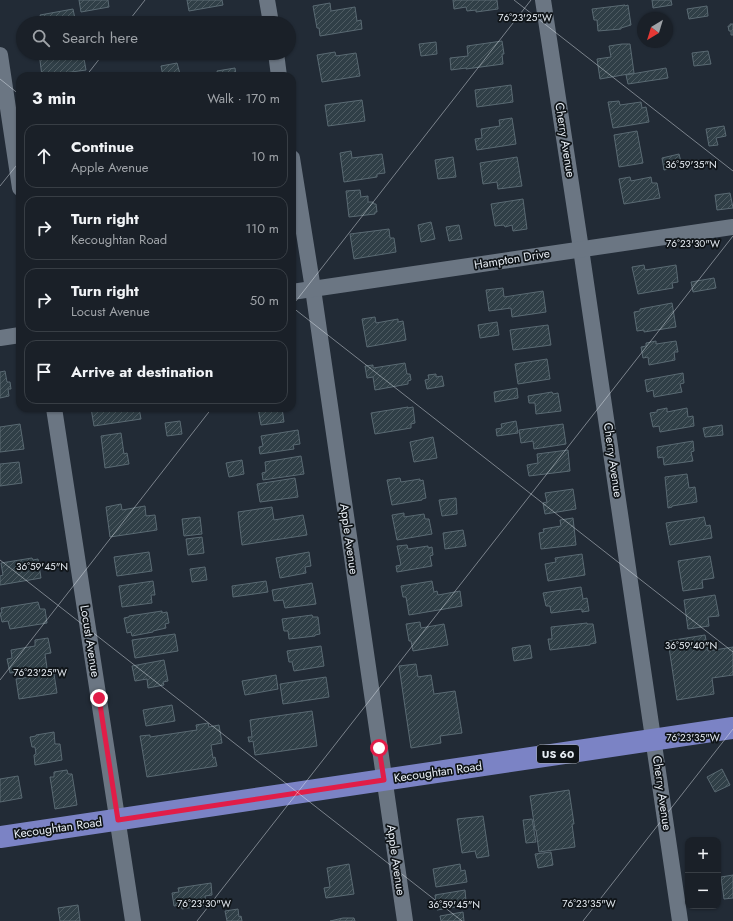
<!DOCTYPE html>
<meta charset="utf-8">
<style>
body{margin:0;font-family:Jost,sans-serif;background:#272d34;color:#f1f3f6}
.controls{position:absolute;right:12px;bottom:12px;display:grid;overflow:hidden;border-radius:8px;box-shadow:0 1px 3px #0004}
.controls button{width:36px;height:36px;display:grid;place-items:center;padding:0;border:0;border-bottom:1px solid #383e45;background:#1a2028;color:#f1f3f6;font:20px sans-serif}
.compass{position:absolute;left:637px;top:12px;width:36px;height:36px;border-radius:50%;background:#1a2028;box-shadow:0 1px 3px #0004;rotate:218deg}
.stop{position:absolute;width:12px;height:12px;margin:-9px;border:3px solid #e11d48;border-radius:50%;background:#fff}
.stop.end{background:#e11d48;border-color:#fff;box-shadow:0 1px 4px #0008}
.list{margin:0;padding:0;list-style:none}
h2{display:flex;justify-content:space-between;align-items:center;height:52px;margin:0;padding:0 16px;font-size:17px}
h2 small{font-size:13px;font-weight:400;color:#9fa3a8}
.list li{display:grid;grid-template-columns:26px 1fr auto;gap:12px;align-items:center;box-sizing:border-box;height:64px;margin:0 8px 8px;padding:0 8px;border:1px solid #383e45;border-radius:12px}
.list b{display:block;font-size:15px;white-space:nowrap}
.list p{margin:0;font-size:13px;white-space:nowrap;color:#9fa3a8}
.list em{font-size:13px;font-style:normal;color:#9fa3a8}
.icon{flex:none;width:22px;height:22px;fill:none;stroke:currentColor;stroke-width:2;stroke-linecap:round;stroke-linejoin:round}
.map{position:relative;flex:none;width:733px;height:921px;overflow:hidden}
.search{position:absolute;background:#1a2028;box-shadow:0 1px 3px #0004;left:16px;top:16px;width:280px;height:44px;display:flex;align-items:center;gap:10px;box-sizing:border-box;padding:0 14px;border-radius:22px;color:#9fa3a8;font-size:15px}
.panel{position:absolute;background:#1a2028;box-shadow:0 1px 3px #0004;left:16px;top:72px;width:280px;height:340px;border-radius:12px}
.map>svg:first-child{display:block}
</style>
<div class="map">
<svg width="733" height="921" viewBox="0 0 733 921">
<defs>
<pattern id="building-hatch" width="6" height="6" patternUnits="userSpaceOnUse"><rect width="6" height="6" fill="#303f47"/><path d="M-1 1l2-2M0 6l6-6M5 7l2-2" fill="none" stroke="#4e5b62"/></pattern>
</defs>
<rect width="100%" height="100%" fill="#222b36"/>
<!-- building -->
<g fill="url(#building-hatch)" stroke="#5a6a73">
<polygon points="79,0 108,0 109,7 81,12"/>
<polygon points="187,0 222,0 223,5 189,11"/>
<polygon points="453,0 497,0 498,9 476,12 476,10 467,11 466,7 454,9"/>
<polygon points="652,0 671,0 672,5 653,8"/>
<polygon points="330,3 331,11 355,7 357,21 361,20 362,29 320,36 319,28 317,28 313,6"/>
<polygon points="625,5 625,6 628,5 631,25 621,28 621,29 598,31 597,20 594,20 592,9"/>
<polygon points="707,6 708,16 689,19 687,9"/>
<polygon points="73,9 75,19 81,18 81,23 38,23 37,19 41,18 40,15"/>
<polygon points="179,18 179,23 152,23 152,22"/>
<polygon points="730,24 733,24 733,35 731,35 731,31 729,31 728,26 730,26"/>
<polygon points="502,41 504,54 502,54 503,64 466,69 466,68 451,70 450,58 468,56 467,46"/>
<polygon points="436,42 437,54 421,56 419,44"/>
<polygon points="622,44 630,44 634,73 600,79 597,59 611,57 609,46"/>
<polygon points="708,51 711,64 694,66 692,53"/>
<polygon points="335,52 336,56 356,53 360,76 322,82 317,55"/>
<polygon points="39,53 83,53 86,70 42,76"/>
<polygon points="177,63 180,74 163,76 161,66"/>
<polygon points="235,68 236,76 216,76 218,76 217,71"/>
<polygon points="666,68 668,78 628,84 626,75"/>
<polygon points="511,85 513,102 477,107 475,90"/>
<polygon points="362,100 365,121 328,126 325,105"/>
<polygon points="619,101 620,105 641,102 642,108 646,107 649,122 613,128 608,102"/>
<polygon points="512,118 516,144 477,150 475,139 482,138 481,129 500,126 499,120"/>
<polygon points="724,126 726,136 716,138 718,145 709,146 706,129"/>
<polygon points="637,131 643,163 619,167 614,135"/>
<polygon points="351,151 352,158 382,154 385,173 377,174 377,177 344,182 340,153"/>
<polygon points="679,154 682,166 664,170 662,158"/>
<polygon points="453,157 456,177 438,179 435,160"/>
<polygon points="517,157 522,186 498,189 497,182 483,184 480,163"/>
<polygon points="630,177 631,181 651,177 652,183 657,183 660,198 624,204 619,179"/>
<polygon points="360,190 361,197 368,196 368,202 373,202 374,204 376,204 377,212 375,212 375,214 349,217 346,191"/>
<polygon points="730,193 733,208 717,210 715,195"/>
<polygon points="523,199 527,229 513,231 512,225 505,227 504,225 495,226 491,204"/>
<polygon points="431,222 435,239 421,242 418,225"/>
<polygon points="459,225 462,239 449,241 446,227"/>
<polygon points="389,229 390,238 394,238 396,252 354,259 350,234"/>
<polygon points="644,265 645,270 676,265 678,282 672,283 673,288 638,294 632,267"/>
<polygon points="714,278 716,288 693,292 691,282"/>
<polygon points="503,288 504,297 543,291 546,312 512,317 511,308 489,311 486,290"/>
<polygon points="672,303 676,327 644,332 644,330 637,331 634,312 640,311 640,309"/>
<polygon points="375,317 376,323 398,319 398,322 403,321 406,340 367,347 362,319"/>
<polygon points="497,322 499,335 480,338 478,325"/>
<polygon points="548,325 551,345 513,350 510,330"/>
<polygon points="656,341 656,344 676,341 678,352 674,352 675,360 649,365 648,357 643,358 641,347 646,346 646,343"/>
<polygon points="547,359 550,379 518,384 515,364"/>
<polygon points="405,363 407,374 410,374 411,380 408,381 408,384 375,390 373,377 367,378 365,366 373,365 373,368"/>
<polygon points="5,371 7,382 10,382 11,389 8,389 9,396 0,398 0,372"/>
<polygon points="683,373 684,383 680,384 682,392 654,397 653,390 647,392 645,380"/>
<polygon points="436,374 436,377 442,376 444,386 427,389 425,380 429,379 428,375"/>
<polygon points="517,388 518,398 495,402 494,392"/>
<polygon points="552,392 553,394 558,393 561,411 536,414 535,403 529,403 528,396"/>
<polygon points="408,407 408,408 413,407 415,423 411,424 411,428 375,434 371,413"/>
<polygon points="91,408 139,408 141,419 94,426"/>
<polygon points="258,408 282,408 284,422 261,425"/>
<polygon points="667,408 667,412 687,408 688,417 693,416 694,426 660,432 659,426 653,427 650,413 657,412 657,410"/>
<polygon points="180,421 182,434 167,436 165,423"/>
<polygon points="516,421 518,433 497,436 496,429 502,428 501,424"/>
<polygon points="20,424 24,449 0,452 0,427"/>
<polygon points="563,424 566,444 534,449 533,441 521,443 519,430"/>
<polygon points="722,425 723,435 705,437 703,428"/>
<polygon points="298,430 300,444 293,445 294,449 260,454 259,447 263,446 261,436"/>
<polygon points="121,433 124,454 127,453 129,464 105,468 101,436"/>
<polygon points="433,437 437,458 414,462 410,442"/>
<polygon points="693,441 694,451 691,452 693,461 664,465 663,457 658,458 657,447"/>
<polygon points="568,450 570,471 529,476 527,465 538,463 537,454"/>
<polygon points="301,456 304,474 263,480 262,473 266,472 265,462"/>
<polygon points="242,460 244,474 229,477 226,463"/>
<polygon points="19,462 22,483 0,486 0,464"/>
<polygon points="687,474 689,488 695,487 697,502 672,506 672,507 668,508 665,477"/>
<polygon points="295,478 298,497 260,502 257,484"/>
<polygon points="400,478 401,482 420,479 420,481 423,480 426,498 422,499 422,500 392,505 387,480"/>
<polygon points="573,489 576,509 545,514 543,503 547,502 545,493"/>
<polygon points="456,498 457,514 442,516 439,500"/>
<polygon points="121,504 122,510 145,506 146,516 155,515 157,530 110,537 106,507"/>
<polygon points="272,507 274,520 303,515 307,535 242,545 238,512"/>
<polygon points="404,513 404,517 424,514 425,519 429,519 432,534 397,540 392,515"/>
<polygon points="200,517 202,534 184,536 182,519"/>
<polygon points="704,517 706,526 710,525 712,538 670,545 666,523"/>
<polygon points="573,518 576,545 541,549 539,533 544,532 543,529 561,526 560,520"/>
<polygon points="463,530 466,546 445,549 443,533"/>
<polygon points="202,537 204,553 188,555 186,539"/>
<polygon points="407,545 408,549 428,546 428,548 432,547 433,555 430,556 432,566 397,572 396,566 401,565 397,546"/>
<polygon points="149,552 152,571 117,576 114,557"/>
<polygon points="309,552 311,566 305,567 306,573 280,578 276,558"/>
<polygon points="582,554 585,575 548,581 545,564 556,562 555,558"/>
<polygon points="710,556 714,578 702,580 703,588 683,591 678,561"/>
<polygon points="32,558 33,560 38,559 41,578 0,585 0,576 3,575 1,563"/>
<polygon points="205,567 207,580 192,582 190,569"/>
<polygon points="153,581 155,595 151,595 152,603 122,607 119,586"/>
<polygon points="266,581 268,592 233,597 232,586"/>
<polygon points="432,581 434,592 437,591 438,595 460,591 462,606 409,615 406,597 403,597 401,586"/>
<polygon points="312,583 316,604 285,608 283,600 274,601 272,590"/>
<polygon points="581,587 583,599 587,598 589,611 582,612 582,609 551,613 550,606 546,606 543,593"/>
<polygon points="715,595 719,616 708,617 709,626 688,629 684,600"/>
<polygon points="38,602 40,609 45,609 47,623 10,629 8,621 2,622 0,613 2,613 1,608"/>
<polygon points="162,611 162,613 167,612 169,623 165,624 166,628 153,631 153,632 132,636 131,632 127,633 124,618 129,617 129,616"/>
<polygon points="312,615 313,617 318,617 320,634 315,635 315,636 289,639 288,631 284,631 282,619"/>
<polygon points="420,622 421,628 444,624 448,645 413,651 411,641 409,641 406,624"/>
<polygon points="587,623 587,624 593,624 596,643 590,644 590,645 550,650 548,639 552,639 551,627"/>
<polygon points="175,634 178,651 135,658 132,640"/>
<polygon points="705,635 708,651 733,647 733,675 712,678 714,694 677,700 668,641"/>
<polygon points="48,638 51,653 45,654 47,668 10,673 7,659 12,658 11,650 35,646 35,640"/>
<polygon points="530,645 532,658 514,661 512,648"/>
<polygon points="321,646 324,666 294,671 292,662 289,662 287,651"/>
<polygon points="164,660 168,681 163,682 164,685 148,688 147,679 135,681 132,666"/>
<polygon points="416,664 418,677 431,675 434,694 455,691 462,733 440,736 441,743 411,748 399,666"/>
<polygon points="54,674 57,693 19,699 16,679"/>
<polygon points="276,675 278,689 245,695 242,681"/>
<polygon points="326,677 329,697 283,704 280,684"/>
<polygon points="172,705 175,721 146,726 143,710"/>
<polygon points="312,711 317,746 255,755 253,741 249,742 248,737 252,737 250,720"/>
<polygon points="208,723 209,727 219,725 222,743 211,745 213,758 215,757 217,766 147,777 140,736 150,735 150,737 197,730 196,725"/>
<polygon points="54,732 55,744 60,744 62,760 35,765 34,755 36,754 35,747 32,747 30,737 36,736 36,735"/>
<polygon points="722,769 730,785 715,792 707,777"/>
<polygon points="67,770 68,774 72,774 77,805 55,809 50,777 54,777 54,772"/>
<polygon points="18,776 22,798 0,802 0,779"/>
<polygon points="569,790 574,824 572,824 575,847 539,852 536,830 535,830 530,796"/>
<polygon points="483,816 489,856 477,858 475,851 462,853 457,819"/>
<polygon points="532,819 536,842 526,843 523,820"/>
<polygon points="551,852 553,865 538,868 535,854"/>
<polygon points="349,864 354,894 326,898 324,888 330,887 327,868"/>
<polygon points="460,864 461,871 465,870 467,882 436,887 433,869"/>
<polygon points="733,875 733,898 724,899 721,877"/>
<polygon points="211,883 212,895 205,896 206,905 182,909 181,905 174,906 172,893 179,892 178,888"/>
<polygon points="465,890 466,901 462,902 463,906 437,910 435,895"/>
<polygon points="78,905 80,921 60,921 58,908"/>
<polygon points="238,909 239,917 241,916 242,921 227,921 225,911"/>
<polygon points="463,912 464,921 441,921 440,916"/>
<polygon points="343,918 354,918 355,921 330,921"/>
</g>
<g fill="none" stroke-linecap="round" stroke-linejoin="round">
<!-- minor -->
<g stroke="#6b7683" stroke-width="16">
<polyline points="267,0 271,23"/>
<polyline points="543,0 581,249 680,921"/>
<polyline points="276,53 279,76"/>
<polyline points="0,55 20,188"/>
<polyline points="292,158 313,289 405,921"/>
<polyline points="292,292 733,227"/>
<polyline points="0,338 20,335"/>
<polyline points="54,408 133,921"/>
</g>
<!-- primary -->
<polyline stroke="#7b83c5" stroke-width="22" points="0,837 733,728"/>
</g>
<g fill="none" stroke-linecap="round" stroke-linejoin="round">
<!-- route -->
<polyline stroke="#e11d48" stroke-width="5" points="99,698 118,820 384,780 379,748"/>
</g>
<!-- ticks -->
<path fill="none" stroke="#e7edf4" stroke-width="1" stroke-opacity="0.45" d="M514,0l219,171M127,23l18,-23M86,76l18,-23M0,79l20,16M0,186l20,-25M292,306l239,-306M292,307l441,345M0,560l462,361M0,680l212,-272M197,921l536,-685M583,921l150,-192"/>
<g text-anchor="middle" stroke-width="3.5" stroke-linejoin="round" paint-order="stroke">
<!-- shield labels -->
<rect fill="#0f1418" stroke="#a6acb2" stroke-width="1" x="537" y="745" width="42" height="18" rx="3"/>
<g font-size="11" font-weight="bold" fill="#e7edf4">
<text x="558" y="758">US 60</text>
</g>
<!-- street labels -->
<g font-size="12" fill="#e7edf4" stroke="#0f1418">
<text transform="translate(565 140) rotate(81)" y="4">Cherry Avenue</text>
<text transform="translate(512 259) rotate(-9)" y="4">Hampton Drive</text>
<text transform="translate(613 460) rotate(82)" y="4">Cherry Avenue</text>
<text transform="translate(349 539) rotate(82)" y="4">Apple Avenue</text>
<text transform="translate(90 641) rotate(81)" y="4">Locust Avenue</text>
<text transform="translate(438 772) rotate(-8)" y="4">Kecoughtan Road</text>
<text transform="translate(662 793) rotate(82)" y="4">Cherry Avenue</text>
<text transform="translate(58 828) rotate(-8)" y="4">Kecoughtan Road</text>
<text transform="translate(396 860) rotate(82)" y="4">Apple Avenue</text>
</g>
</g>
<g font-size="10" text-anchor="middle" fill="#e7edf4" stroke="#0f1418" stroke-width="3.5" stroke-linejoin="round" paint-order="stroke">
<text x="525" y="21">76°23'25"W</text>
<text x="691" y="168">36°59'35"N</text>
<text x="693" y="247">76°23'30"W</text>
<text x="42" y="570">36°59'45"N</text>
<text x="691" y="649">36°59'40"N</text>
<text x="40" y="676">76°23'25"W</text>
<text x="693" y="741">76°23'35"W</text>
<text x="204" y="907">76°23'30"W</text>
<text x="589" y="907">76°23'35"W</text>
<text x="454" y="908">36°59'45"N</text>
</g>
</svg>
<div class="controls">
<button>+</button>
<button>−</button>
</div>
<svg class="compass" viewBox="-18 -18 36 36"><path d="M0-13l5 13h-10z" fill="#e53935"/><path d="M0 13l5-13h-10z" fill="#9fa3a8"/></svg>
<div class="stop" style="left:379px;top:748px"></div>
<div class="stop end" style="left:99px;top:698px"></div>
<div class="search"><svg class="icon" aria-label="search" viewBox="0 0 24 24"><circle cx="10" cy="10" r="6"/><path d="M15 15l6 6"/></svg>Search here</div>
<section class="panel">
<h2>3 min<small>Walk · 170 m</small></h2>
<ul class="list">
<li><svg class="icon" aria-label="ahead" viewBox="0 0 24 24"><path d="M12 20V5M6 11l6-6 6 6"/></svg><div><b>Continue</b><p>Apple Avenue</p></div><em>10 m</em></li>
<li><svg class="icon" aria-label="right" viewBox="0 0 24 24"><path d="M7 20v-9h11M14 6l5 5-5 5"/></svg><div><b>Turn right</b><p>Kecoughtan Road</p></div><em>110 m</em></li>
<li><svg class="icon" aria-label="right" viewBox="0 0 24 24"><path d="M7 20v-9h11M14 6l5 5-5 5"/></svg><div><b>Turn right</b><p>Locust Avenue</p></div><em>50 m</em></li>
<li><svg class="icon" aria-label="arrive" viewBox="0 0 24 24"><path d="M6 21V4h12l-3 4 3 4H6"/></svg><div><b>Arrive at destination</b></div></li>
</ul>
</section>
</div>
